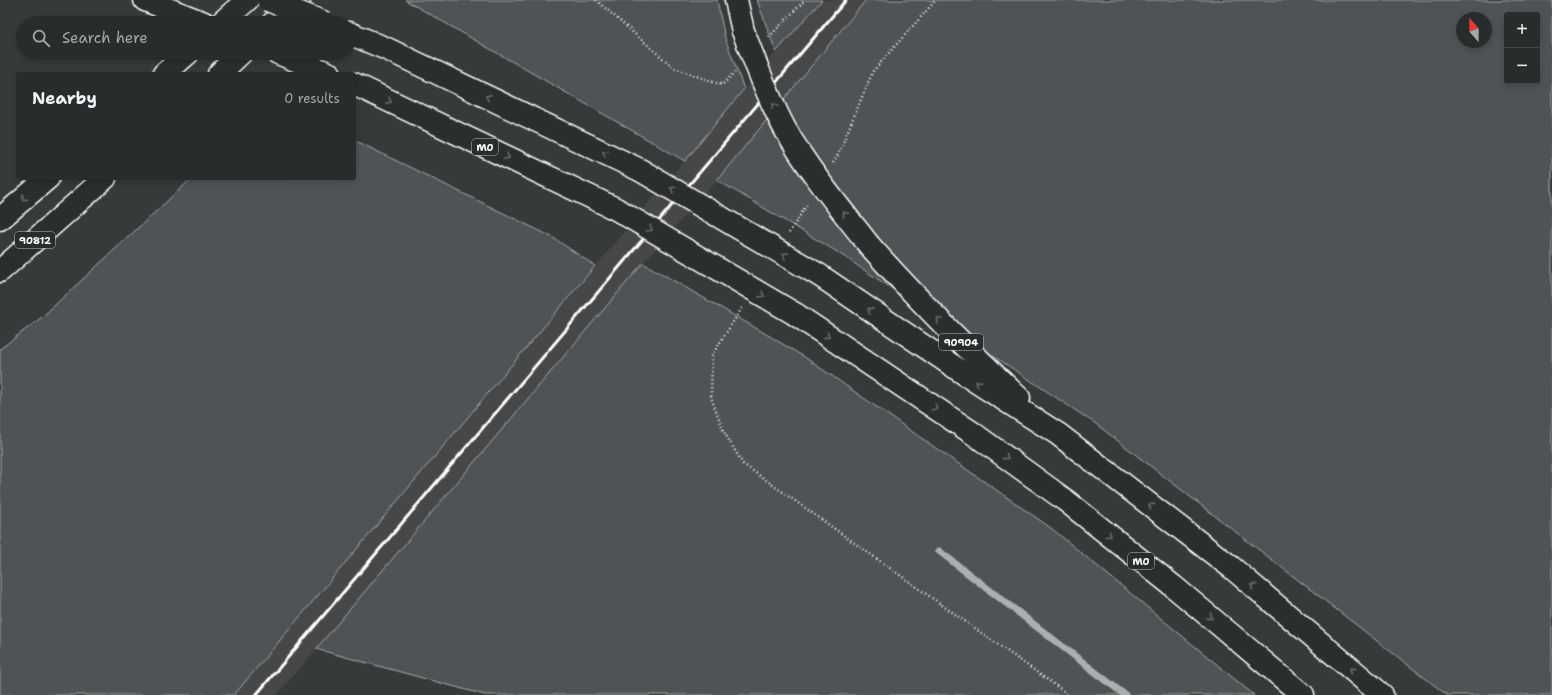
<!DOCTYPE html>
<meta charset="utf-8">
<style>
body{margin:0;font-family:"Shantell Sans",sans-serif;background:#313434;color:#f1f3f6}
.controls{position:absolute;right:12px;top:12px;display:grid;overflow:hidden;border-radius:4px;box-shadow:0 2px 6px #0003}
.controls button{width:36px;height:36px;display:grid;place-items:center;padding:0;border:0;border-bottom:1px solid #454848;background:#292c2c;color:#f1f3f6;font:20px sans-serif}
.compass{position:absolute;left:1456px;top:12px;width:36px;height:36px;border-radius:50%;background:#292c2c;box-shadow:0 2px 6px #0003;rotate:339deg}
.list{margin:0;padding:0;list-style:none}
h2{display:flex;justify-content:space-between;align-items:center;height:52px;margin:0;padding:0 16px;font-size:17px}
h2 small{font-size:13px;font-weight:400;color:#a5a7a9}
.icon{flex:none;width:22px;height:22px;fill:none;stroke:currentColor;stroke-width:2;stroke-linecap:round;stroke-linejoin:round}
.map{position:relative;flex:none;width:1552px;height:695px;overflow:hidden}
.search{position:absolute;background:#292c2c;box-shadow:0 2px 6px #0003;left:16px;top:16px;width:340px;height:44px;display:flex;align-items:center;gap:10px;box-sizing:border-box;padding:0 14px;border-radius:22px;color:#a5a7a9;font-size:15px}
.panel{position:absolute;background:#292c2c;box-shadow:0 2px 6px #0003;left:16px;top:72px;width:340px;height:108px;border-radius:4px}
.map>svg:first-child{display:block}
</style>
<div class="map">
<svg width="1552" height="695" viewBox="0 0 1552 695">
<rect width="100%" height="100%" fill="#373a3b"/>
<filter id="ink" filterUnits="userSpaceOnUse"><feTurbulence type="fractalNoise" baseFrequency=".025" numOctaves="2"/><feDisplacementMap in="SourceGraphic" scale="8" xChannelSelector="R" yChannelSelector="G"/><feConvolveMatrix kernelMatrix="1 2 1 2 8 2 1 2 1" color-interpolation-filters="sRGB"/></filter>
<g filter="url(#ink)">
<!-- built -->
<polygon fill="#444748" points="822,0 866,0 717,180 643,263 277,695 234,695 776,52"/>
<!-- green -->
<g fill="#505354" stroke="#a8a9aa" fill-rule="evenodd">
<polygon points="405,0 717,0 725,38 744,89 685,161"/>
<polygon points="757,0 822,0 776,52"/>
<path d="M866,0h686v695h-105l-351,-271 -262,-174 -117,-70zM1507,15h30v66h-30zM1462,18h24v24h-24z"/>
<polygon points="354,140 552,237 595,266 234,695 0,695 0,349 42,317 192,178 354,178"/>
<polygon points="643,263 761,331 806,358 1051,528 1254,695 485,695 316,649"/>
</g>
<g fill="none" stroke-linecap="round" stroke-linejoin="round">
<!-- stream -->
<polyline stroke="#adaeaf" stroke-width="7" points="939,551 1125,695"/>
<defs>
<g id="trunk">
<polyline points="145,0 204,23"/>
<polyline points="736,0 743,31"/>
<polyline points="221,23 247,0"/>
<polyline points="273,23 299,0"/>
<polyline points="349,33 387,49 640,170"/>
<polyline points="278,53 330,74"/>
<polyline points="164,74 188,53"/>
<polyline points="219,74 241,53"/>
<polyline points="354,84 616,209"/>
<polyline points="0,219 48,178"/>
<path d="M869,245c48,54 98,104 150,153"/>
<polyline points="0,271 105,178"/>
<polyline points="819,275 978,383 1058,434 1231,567 1382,695"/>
<polyline points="795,314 974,434 1065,500 1173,586 1303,695"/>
</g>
</defs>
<!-- trunk casing -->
<use href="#trunk" stroke="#fff" stroke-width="25"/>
<!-- path -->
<g stroke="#fff" stroke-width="2.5" stroke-dasharray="1 3" stroke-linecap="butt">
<polyline points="596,0 674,68 722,85 735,72"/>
<polyline points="769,37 805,0"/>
<polyline points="833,163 837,157 873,71 936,0"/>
<polyline points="789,233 808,203"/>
<polyline points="742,308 712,355 711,397 724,432 743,464 1069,695"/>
</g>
<!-- trunk -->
<use href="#trunk" stroke="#2a2d2e" stroke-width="22"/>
<!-- rail -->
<polyline stroke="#fff" stroke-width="3" points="256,695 846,0"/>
<defs>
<g id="trunk-bridge">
<polyline points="268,0 325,23"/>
<path d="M743,31c13,33 25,67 42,98 24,42 55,79 84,116"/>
<polyline points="640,170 819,275"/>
<polyline points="616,209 795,314"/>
</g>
</defs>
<!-- trunk-bridge casing -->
<use href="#trunk-bridge" stroke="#fff" stroke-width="25" stroke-linecap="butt"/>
<!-- trunk-bridge -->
<use href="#trunk-bridge" stroke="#2a2d2e" stroke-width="22"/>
</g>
<!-- one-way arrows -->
<defs><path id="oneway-chevron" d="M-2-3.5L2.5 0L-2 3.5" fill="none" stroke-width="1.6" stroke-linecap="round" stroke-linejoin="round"/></defs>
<g stroke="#6a6c6d">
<use href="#oneway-chevron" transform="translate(488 97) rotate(-154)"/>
<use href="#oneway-chevron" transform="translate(389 101) rotate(26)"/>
<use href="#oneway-chevron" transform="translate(774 106) rotate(-115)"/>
<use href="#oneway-chevron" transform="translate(605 153) rotate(-154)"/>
<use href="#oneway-chevron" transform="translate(507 157) rotate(26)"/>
<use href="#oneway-chevron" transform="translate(673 189) rotate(-150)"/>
<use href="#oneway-chevron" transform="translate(24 198) rotate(139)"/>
<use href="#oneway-chevron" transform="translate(845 214) rotate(-128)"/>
<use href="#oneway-chevron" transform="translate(650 229) rotate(30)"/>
<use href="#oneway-chevron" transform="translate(785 255) rotate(-150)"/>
<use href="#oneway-chevron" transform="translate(762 295) rotate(30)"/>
<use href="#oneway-chevron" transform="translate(870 310) rotate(-146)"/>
<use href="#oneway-chevron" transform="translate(939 320) rotate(-134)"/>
<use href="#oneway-chevron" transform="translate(827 336) rotate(34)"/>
<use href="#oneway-chevron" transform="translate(978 383) rotate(-147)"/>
<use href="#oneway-chevron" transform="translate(935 408) rotate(34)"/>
<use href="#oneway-chevron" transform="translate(1006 457) rotate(36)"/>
<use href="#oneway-chevron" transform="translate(1151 506) rotate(-143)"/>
<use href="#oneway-chevron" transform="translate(1109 535) rotate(38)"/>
<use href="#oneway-chevron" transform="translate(1253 586) rotate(-140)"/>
<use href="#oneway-chevron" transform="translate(1210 617) rotate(40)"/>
<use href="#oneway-chevron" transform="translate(1352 670) rotate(-140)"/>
</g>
</g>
<g text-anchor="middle" stroke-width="3" stroke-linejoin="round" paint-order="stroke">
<!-- shield labels -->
<g fill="#2a2d2e" stroke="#bfc0c0" stroke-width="1">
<rect x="472" y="139" width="26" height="16" rx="3"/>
<rect x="15" y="232" width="40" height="16" rx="3"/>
<rect x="939" y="334" width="44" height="16" rx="3"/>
<rect x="1128" y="553" width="26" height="16" rx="3"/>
</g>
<g font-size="10" font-weight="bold" fill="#fff">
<text x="485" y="151">M0</text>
<text x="35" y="244">90812</text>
<text x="961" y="346">90904</text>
<text x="1141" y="565">M0</text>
</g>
</g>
</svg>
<div class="controls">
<button>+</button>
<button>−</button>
</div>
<svg class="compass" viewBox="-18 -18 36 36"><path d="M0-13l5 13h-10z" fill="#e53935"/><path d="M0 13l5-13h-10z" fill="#a5a7a9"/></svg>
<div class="search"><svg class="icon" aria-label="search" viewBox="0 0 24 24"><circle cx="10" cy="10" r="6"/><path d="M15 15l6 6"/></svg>Search here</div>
<section class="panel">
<h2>Nearby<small>0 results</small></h2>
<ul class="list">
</ul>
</section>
</div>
